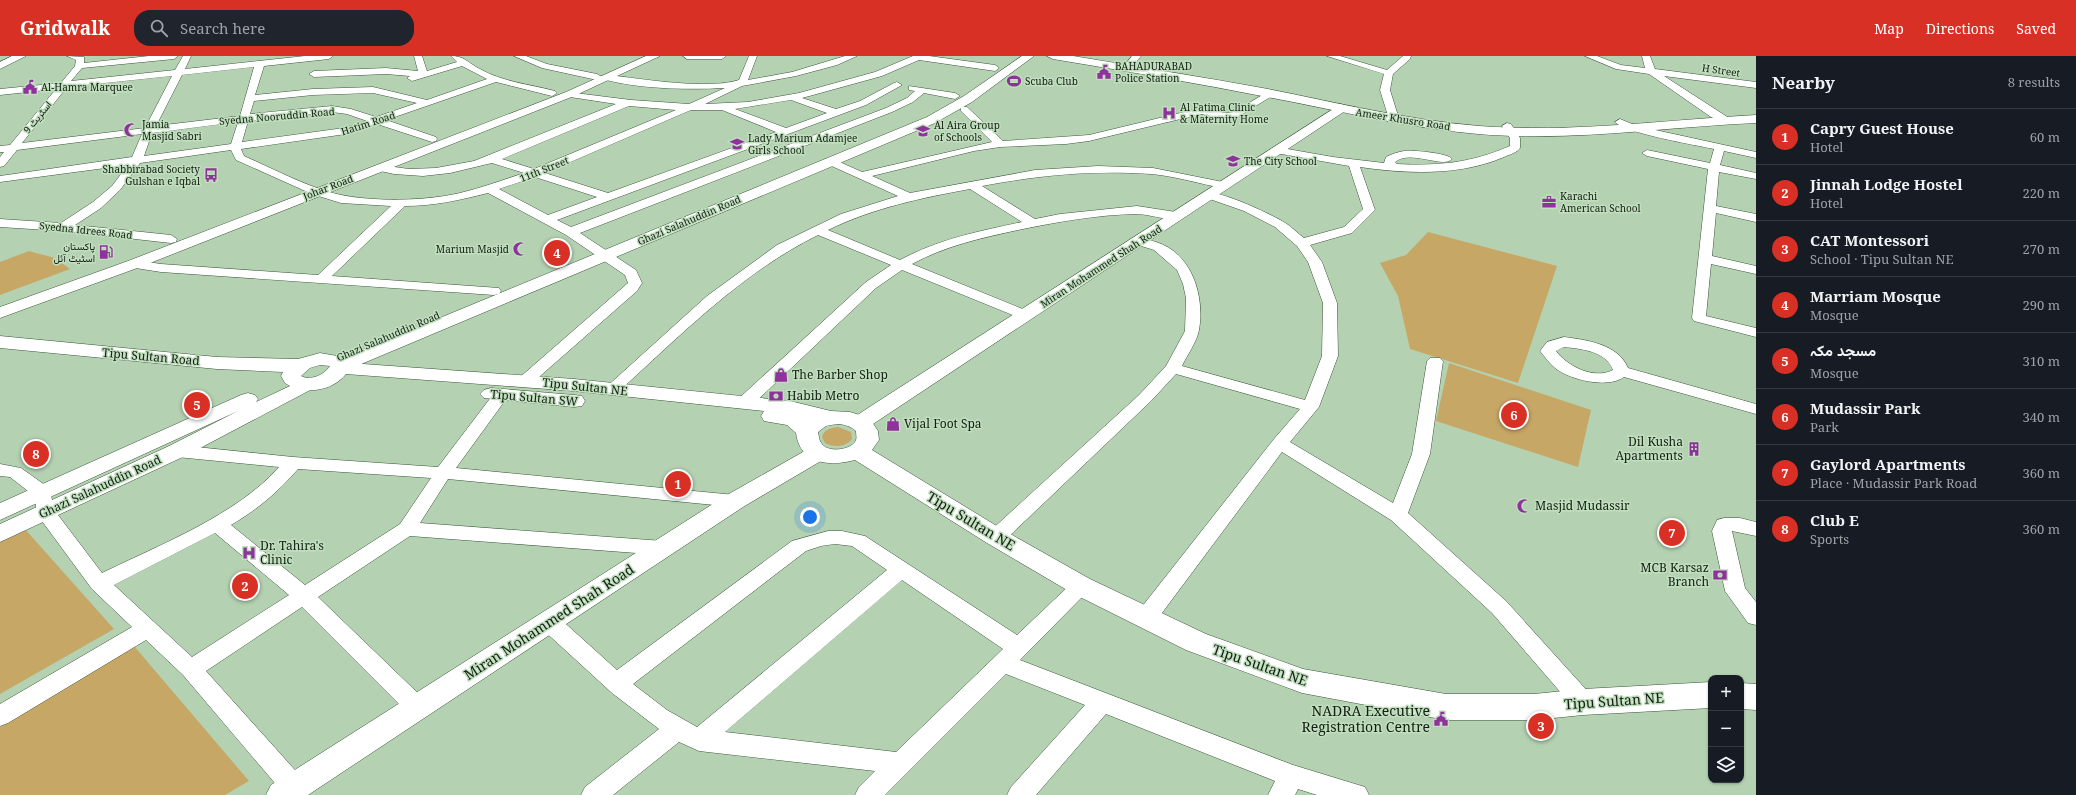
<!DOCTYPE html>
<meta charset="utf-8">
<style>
body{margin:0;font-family:"Noto Serif",Vazirmatn,serif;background:#20242c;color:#f1f3f6}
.controls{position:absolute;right:12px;bottom:12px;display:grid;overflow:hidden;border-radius:8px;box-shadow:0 1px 3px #0004}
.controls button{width:36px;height:36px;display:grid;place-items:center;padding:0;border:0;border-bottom:1px solid #363941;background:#171b24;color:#f1f3f6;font:20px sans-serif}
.you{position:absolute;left:810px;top:461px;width:14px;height:14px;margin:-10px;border:3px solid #fff;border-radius:50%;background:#1a73e8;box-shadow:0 0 0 6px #1a73e833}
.badge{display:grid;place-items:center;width:26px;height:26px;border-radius:50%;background:#d93025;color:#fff;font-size:13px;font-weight:700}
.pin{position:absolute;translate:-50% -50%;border:2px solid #fff;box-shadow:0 1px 4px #0006}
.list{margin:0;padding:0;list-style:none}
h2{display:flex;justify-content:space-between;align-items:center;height:52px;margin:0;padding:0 16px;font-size:17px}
h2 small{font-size:13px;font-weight:400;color:#9ea1a6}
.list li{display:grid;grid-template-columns:26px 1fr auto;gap:12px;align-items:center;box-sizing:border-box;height:56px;padding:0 16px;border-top:1px solid #363941}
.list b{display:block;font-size:15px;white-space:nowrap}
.list p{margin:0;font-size:13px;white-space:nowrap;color:#9ea1a6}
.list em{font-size:13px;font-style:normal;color:#9ea1a6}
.icon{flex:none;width:22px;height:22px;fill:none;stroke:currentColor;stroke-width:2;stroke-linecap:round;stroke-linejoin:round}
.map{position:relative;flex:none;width:1756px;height:739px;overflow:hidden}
header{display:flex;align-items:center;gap:24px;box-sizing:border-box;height:56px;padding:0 20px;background:#d93025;color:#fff}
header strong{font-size:19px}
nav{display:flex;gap:22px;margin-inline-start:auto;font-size:14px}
.search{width:280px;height:36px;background:#20242c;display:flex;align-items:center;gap:10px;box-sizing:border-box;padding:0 14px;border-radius:16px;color:#9ea1a6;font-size:15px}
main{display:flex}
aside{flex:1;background:#171b24}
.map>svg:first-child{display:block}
</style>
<header>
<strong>Gridwalk</strong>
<div class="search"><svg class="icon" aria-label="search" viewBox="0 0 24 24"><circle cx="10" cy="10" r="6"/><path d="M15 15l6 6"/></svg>Search here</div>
<nav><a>Map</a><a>Directions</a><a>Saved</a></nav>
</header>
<main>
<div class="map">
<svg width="1756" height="739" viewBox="0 0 1756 739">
<rect width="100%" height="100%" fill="#b4d2b2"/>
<!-- green -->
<g fill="#c7a766">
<polygon points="1428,176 1557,210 1518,327 1410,293 1398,240 1380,207 1406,199"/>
<polygon points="29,195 55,202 70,213 0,239 0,206"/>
<polygon points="1449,307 1591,354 1578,411 1436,365"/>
<path d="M838,371l13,5 1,7c-6,8 -18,9 -27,4l-3,-6c2,-8 9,-9 16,-10z"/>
<polygon points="24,472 114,573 0,638 0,483"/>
<polygon points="134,590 249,725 225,739 0,739 0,671"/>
</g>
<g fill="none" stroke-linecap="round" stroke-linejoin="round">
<defs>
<g id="minor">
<path d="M67,0l17,1v6l65,-7h29l-4,3 -92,9 -11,13 104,-11 8,-14h8l-6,13 120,-13h28l-4,3 -65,7 -9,29 58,-6 60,-2 54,13 60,-21 -25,-13 -50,15 -5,-3 3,-2 -24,-2 -72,3 -5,-3 5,-3 72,-3 32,3 -4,-15h8l5,15 30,-9 -6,-6c13,0 16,6 27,12 24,14 51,16 77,23l2,2 -5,3 -56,-14 -110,38 50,17 1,2 -1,2 -4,1 -55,-18 -31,10 -105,15 3,7c25,11 50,24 76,33 36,14 102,13 140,4 21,-5 43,-13 64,-20l-32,-10 -42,10 -27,3 -29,-2 -18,-4 -2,-2 6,-3 29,4 27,-1 38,-7 142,-57 -46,-7 -3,-1v-4l64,8 58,4 36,-16c-36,2 -84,1 -119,-8v-4l3,-1c33,4 99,15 130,5l10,-24h8l-9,24 44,-8 53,-16h12l-20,9 -41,11 -54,10 -37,18 43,-2 51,-9 76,-21 38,-16h16l66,9 4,3 -4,3 -76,-11 -37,16 -80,22 34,11 24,-8 34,-18 3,-1 5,3 -36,20 -309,115 14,7 315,-119 21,-10 8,-7 -6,-1v-4l46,7 5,3 -5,3 -31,-6 -11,9 -21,10 -312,121 56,37 6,13 -5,8 -106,93h-12l-2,-3 2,-3 109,-95 -3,-8 -59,-40 -78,-42c-28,7 -54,13 -83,13l-73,70 167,12 2,3 -2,3 -5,1 -333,-23 -32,-5 -2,-3 2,-3 5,-1 27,4 157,11 73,-69 -50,-3 -29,-9 -76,-34 -5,-10 -91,13 -20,27 -19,18 -26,17 96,10 6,4 -1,3 -5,1 -108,-12 -63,-4v-8l61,4 32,-21 19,-16 16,-21 -128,17v-6l132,-19 10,-23 -125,16 -13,16 -4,1v-10l4,-5h-4v-6l10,-1 46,-56 -56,6v-6l61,-6 14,-17 1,-6zM254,11l-14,49 -84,10 26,-51zM172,20l-27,52 -123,15 45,-56zM373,37l44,10 -41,14 -25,-8 -19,-3 -82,8 4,-13 59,-6zM791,44l36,13 -41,15 -51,-19zM629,50l47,4 -142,59 -32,-10zM691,54h31l54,22 -168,61 -63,-20zM332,56l15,2 20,7 -23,7 -102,14 6,-21zM238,66l-7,22 -87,12 8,-23zM535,121l62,20 -49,18 -49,-26z"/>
<polygon points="514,0 526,0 547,8 597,18 602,21 597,24 542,12"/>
<polygon points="683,0 726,0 722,3 687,3"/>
<polygon points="1132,0 1141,0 1132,11 1126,11 1125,9"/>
<polygon points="1327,0 1340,0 1387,14 1403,0 1411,0 1410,3 1393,18 1390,34 1399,63 1398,65 1390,65 1389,63 1380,34 1384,18"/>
<polygon points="1585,0 1597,0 1621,9 1645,12 1642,0 1650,0 1655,13 1756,26 1756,32 1664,20 1732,64 1731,66 1723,66 1711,61 1649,18 1616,13"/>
<path d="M1269,35l3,1v4l-36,22 -11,1 -24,-5 -112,27 -23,3 -66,3 -26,4 -102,25 38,17 125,-23 63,-4 55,2 70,14 6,3 -6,3c-23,-4 -48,-12 -72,-14 -58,-4 -111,1 -169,12l53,33 25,-5 77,-8 39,6 6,4c-5,8 -36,-3 -47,-2 -39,1 -78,8 -117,16 -37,8 -73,16 -106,34l118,48 2,3 -2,3h-10l-118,-48 -26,18 -127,120h-12l-2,-4 2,-4 129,-118 25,-17 -73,-30c-77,38 -138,101 -201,158h-12l-2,-3 104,-94 70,-51 64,-31 57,-18 -73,-33 -1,-2 1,-2h8l29,13 130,-30 -31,-31v-4h6l36,34 86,-6 112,-27 24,5 9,-1zM970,133l52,33c-42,9 -83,17 -122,38l-72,-30c45,-22 93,-32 142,-41z"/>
<path d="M1620,63l17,7 119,26v6l-32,-7 -4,14 36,8v6l-37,-7 -3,34 40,8v8l-40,-9 -4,43 44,10v8l-45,-10 -5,52 50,12v9l-62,-16 -2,-3 16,-149 -61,-13 -5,-3 5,-3 63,13 4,-14c-18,-4 -90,-16 -99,-27z"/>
<path d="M1507,67l4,1 9,14v10c-3,5 -10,6 -16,9 -44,19 -97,17 -144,10l15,43 -23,23 -42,12 12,17 15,41 1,53 -19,51 -29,35 103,61 19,-49 15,-93 3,-3h10l3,3 -13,93 -22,59 98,88 85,94 4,7 -4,7 -8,3 -8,-3 -83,-96 -101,-93 -109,-68 -129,173 -8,2 -8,-2 -3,-6 3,-6 137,-174 26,-30 -124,-35 -25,27 -148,141 -7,2 -7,-2 -3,-5 3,-5 150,-137 27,-29 19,-35 1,-33 -3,-14 -6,-14 -23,-20 -19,-6 -1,-3 1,-3c8,-1 14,2 21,4 36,11 49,54 43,88 -2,12 -12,25 -17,36l123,34 17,-44 1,-53 -15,-41 -11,-16 -22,-19 -31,-16 -40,-14 -2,-2 2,-2c14,-4 64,20 78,28 8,4 15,12 22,17l40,-11 19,-18 -14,-43 -73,-13 -5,-3 1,-2 4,-1 57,10 51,6 2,-6c6,-3 12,-5 18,-6 9,-1 44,2 48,8 -8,10 -42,-10 -57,3l2,2c42,2 74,-1 113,-18v-8l-8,-12z"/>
<path d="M1564,281c23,3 54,7 64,31l128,36v10l-132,-37c-16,12 -54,3 -69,-9 -6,-5 -10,-11 -15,-17l7,-9zM1564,291c18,2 42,4 49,23 -19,10 -46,-4 -57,-19z"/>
<path d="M501,334l6,2 2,3 -53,73 279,27 7,2 2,4 -2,4 -7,2 -287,-28 -28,44 243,18 7,2 3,5 -3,5 -7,2 -253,-19 -92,61 107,103 4,7 -4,7 -8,3 -8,-3 -107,-107 -96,64 97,108 4,8 -4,8h-18l-102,-120 -37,-35 -138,83 -8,3v-22l132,-77 -40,-38 -53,-72 -6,-22 -23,-18 -10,-1v-12l21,4 28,20 6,23 47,62c57,-28 135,-58 177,-106l-102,-10 -6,-2 -3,-4 3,-4 6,-2 116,12 145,10 57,-75zM298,413l133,9 -31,46 -95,61 -74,-60c27,-16 46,-32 67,-56zM215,477l74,62 -97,62 -78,-72z"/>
<polygon points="1724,462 1740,462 1756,466 1756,480 1732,475 1745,532 1756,546 1756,569 1748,567 1725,535 1712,475 1717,464"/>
<path d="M828,475h14l23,5 152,99 57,-54 7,-3 7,3 3,5 -3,5 -68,69 273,105 72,22 4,8h-52l-19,-6 -3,6h-27l7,-14 -169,-67 -70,81h-29l4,-8 74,-82 -79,-31 -121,121h-30l4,-8 16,-16 -176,-20 -20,-9 -66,53h-32l4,-8 74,-58 -47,-36 -71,-65 -3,-6 3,-6 8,-2 8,2 60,54 175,-129zM835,488l17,2 35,24 -190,157 -30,-17 -34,-26 173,-133 15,-5zM902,524l101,69 -107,103 -171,-20z"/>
</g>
<g id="tertiary">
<polygon points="12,0 26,0 0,13 0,6"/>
<polygon points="646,0 660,0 574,40 140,211 0,262 0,251 128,205 566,36"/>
<polygon points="1022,0 1034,0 972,46 935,67 347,314 340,316 333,314 330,310 333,306 927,61 964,40"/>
<polygon points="1341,48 1347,52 1345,55 867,372 860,373 853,372 850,367 853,362 871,350"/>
<polygon points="307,322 314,324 317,328 314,332 185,400 0,486 0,468 169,390 238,355 0,464 0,447 241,339 248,337 255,339 258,343 256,346"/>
<polygon points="818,390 826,392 829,397 826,402 743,451 308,739 266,739 271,729 727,439 810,392"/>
</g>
<g id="secondary">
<path d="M1047,0h26c65,11 130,21 195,33 70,14 140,31 211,37 93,7 185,-6 277,-11v8c-92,4 -185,19 -278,11 -71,-6 -141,-24 -211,-37 -71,-14 -142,-26 -214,-38z"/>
<path d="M0,280l217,21 81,2 22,-6 23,4 4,5 16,2 211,15 216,22 41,10 19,1 16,5 6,5 6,9 1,9 -7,10 133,81 85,48 116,55 97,35 143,25h88l49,-5 128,-7v26l-128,7 -49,5h-88l-144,-27 -116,-43 -114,-57 -85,-50 -132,-83c-26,7 -55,4 -59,-27l-9,-8 -23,-4 -3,-5 3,-5 -190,-20 -228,-17c-14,18 -43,21 -61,9l-4,-7 2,-4 -66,-3 -217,-21zM320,309l10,1c-6,9 -19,15 -29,10l9,-8zM837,368c7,0 13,2 19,7 0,3 1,7 0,9 -4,10 -25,12 -32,6 -5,-4 -5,-9 -6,-14l8,-6z"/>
<polygon points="491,332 574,339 582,340 585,345 582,350 574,351 484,342 480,338 484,334"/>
<polygon points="1741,627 1756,628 1756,654 1741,653"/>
</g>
</defs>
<!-- minor casing -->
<use href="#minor" stroke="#3b553a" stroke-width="1"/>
<!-- tertiary casing -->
<use href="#tertiary" stroke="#3b553a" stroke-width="1"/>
<!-- secondary casing -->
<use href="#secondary" stroke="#3b553a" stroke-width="1"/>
<!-- minor -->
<use href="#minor" fill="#fff" fill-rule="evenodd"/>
<!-- tertiary -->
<use href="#tertiary" fill="#fff" fill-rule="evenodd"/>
<!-- secondary -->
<use href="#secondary" fill="#fff" fill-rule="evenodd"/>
</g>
<!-- icons -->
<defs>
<symbol id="civic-bare" viewBox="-9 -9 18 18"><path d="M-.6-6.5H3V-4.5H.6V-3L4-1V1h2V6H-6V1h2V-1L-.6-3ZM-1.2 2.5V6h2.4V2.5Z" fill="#90329b" stroke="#c1dfbf" stroke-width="2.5" paint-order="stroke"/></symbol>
<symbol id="stadium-bare" viewBox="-9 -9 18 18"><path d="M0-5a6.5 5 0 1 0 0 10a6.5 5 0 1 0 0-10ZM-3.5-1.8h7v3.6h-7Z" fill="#90329b" stroke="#c1dfbf" stroke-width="2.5" paint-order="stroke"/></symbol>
<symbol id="hospital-bare" viewBox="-9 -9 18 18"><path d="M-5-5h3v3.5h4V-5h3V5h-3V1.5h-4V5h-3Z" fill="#90329b" stroke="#c1dfbf" stroke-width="2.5" paint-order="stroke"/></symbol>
<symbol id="mosque-bare" viewBox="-9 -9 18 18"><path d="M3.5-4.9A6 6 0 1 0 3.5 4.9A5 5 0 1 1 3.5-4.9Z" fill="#90329b" stroke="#c1dfbf" stroke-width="2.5" paint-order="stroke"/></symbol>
<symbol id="school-bare" viewBox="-9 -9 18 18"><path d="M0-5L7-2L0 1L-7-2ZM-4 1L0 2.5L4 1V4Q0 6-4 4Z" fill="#90329b" stroke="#c1dfbf" stroke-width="2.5" paint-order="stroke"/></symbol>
<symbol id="bus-bare" viewBox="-9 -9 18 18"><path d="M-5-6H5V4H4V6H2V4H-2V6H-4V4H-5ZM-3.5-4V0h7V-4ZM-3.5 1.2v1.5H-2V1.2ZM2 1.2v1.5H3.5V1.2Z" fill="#90329b" stroke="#c1dfbf" stroke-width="2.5" paint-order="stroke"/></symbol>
<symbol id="office-bare" viewBox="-9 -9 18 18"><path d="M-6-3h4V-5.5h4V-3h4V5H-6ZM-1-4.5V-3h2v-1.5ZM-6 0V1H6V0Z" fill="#90329b" stroke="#c1dfbf" stroke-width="2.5" paint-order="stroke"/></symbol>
<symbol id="fuel-bare" viewBox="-9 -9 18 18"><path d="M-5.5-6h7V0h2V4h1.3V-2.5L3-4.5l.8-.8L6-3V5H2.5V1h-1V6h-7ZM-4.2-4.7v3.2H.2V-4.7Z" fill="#90329b" stroke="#c1dfbf" stroke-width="2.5" paint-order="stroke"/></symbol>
<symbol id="shop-bare" viewBox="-9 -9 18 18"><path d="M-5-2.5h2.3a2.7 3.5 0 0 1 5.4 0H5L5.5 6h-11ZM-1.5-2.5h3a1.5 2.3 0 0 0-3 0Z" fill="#90329b" stroke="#c1dfbf" stroke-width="2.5" paint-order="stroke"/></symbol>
<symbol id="bank-bare" viewBox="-9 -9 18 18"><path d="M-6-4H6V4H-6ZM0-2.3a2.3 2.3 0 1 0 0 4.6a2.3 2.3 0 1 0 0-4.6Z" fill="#90329b" stroke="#c1dfbf" stroke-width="2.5" paint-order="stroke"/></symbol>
<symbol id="building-bare" viewBox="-9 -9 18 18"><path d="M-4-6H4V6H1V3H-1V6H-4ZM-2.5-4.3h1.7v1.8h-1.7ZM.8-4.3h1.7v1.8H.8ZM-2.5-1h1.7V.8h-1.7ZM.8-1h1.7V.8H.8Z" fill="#90329b" stroke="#c1dfbf" stroke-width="2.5" paint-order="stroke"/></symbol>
</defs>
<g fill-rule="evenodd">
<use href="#civic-bare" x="1094" y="6" width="20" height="20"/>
<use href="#stadium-bare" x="1004" y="15" width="20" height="20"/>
<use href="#civic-bare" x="20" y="21" width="20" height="20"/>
<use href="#hospital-bare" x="1159" y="47" width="20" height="20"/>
<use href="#mosque-bare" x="121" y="64" width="20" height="20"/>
<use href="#school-bare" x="913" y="65" width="20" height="20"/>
<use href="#school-bare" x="727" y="78" width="20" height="20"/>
<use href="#school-bare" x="1223" y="95" width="20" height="20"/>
<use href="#bus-bare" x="201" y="109" width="20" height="20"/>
<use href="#office-bare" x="1539" y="136" width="20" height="20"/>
<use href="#mosque-bare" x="510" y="183" width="20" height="20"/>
<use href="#fuel-bare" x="96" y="186" width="20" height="20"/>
<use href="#shop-bare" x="771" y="309" width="20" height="20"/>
<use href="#bank-bare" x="766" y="330" width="20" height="20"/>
<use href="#shop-bare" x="883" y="358" width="20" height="20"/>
<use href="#building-bare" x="1684" y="383" width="20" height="20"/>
<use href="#mosque-bare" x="1514" y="440" width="20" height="20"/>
<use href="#hospital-bare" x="239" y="487" width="20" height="20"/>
<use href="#bank-bare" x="1710" y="509" width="20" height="20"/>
<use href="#civic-bare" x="1431" y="653" width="20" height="20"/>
</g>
<g text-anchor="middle" stroke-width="3" stroke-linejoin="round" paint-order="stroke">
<!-- far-poi labels -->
<g font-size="10" fill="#131e12" stroke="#c1dfbf" text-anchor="start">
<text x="1115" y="14">BAHADURABAD<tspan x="1115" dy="12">Police Station</tspan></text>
<text x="1025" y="29">Scuba Club</text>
<text x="41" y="35">Al-Hamra Marquee</text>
<text x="1180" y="55">Al Fatima Clinic<tspan x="1180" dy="12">&amp; Maternity Home</tspan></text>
<text x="142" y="72">Jamia<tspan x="142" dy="12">Masjid Sabri</tspan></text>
<text x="934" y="73">Al Aira Group<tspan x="934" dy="12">of Schools</tspan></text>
<text x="748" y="86">Lady Marium Adamjee<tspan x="748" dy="12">Girls School</tspan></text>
<text x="1244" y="109">The City School</text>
<text x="200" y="117" text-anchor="end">Shabbirabad Society<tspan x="200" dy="12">Gulshan e Iqbal</tspan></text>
<text x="1560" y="144">Karachi<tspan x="1560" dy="12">American School</tspan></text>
<text x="95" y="194" text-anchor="end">پاکستان<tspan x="95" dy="12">اسٹیٹ آئل</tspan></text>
<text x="509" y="197" text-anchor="end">Marium Masjid</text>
</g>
<!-- far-street labels -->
<g font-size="10" fill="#131e12" stroke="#c1dfbf">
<text transform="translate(1721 14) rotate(8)" y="4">H Street</text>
<text transform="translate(277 60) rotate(-5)" y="4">Syedna Nooruddin Road</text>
<text transform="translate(37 61) rotate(-51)" y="4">اسٹریٹ 9</text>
<text transform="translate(1403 63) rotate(9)" y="4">Ameer Khusro Road</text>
<text transform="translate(368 67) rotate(-18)" y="4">Hatim Road</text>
<text transform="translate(544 113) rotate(-22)" y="4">11th Street</text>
<text transform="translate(328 131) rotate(-21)" y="4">Johar Road</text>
<text transform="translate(689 164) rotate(-23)" y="4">Ghazi Salahuddin Road</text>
<text transform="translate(86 174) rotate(6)" y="4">Syedna Idrees Road</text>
<text transform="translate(1101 210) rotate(-33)" y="4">Miran Mohammed Shah Road</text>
<text transform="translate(388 280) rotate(-23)" y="4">Ghazi Salahuddin Road</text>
</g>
<!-- street labels -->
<g font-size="12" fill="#131e12" stroke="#c1dfbf">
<text transform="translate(151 301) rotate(5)" y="4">Tipu Sultan Road</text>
<text transform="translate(585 331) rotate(6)" y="4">Tipu Sultan NE</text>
<text transform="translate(534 342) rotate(5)" y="4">Tipu Sultan SW</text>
<text transform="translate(100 431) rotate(-25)" y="4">Ghazi Salahuddin Road</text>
</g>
<!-- poi labels -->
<g font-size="12" fill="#131e12" stroke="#c1dfbf" text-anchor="start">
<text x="792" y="323">The Barber Shop</text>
<text x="787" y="344">Habib Metro</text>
<text x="904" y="372">Vijal Foot Spa</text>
<text x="1683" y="390" text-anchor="end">Dil Kusha<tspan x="1683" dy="14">Apartments</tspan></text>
<text x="1535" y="454">Masjid Mudassir</text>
<text x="260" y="494">Dr. Tahira's<tspan x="260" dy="14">Clinic</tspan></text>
<text x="1709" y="516" text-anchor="end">MCB Karsaz<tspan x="1709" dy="14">Branch</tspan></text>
</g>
<!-- near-street labels -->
<g font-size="14" fill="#131e12" stroke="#c1dfbf">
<text transform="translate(971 465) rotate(31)" y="5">Tipu Sultan NE</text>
<text transform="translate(549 566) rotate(-33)" y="5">Miran Mohammed Shah Road</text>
<text transform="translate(1260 609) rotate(19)" y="5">Tipu Sultan NE</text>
<text transform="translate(1614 645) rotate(-4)" y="5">Tipu Sultan NE</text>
</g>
<!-- near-poi labels -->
<g font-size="14" fill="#131e12" stroke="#c1dfbf" text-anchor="end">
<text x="1430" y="660">NADRA Executive<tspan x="1430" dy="16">Registration Centre</tspan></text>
</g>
</g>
</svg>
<div class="controls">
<button>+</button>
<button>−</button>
<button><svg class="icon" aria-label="layers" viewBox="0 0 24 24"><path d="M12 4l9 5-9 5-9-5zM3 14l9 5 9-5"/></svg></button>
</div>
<div class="you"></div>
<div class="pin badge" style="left:678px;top:428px">1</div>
<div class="pin badge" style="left:245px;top:530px">2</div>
<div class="pin badge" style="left:1541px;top:670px">3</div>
<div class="pin badge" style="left:557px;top:197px">4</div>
<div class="pin badge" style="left:197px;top:349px">5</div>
<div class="pin badge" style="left:1514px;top:359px">6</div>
<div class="pin badge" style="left:1672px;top:477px">7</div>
<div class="pin badge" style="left:36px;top:398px">8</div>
</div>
<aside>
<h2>Nearby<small>8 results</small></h2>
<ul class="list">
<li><span class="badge">1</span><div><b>Capry Guest House</b><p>Hotel</p></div><em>60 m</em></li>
<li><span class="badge">2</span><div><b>Jinnah Lodge Hostel</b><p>Hotel</p></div><em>220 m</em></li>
<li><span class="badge">3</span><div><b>CAT Montessori</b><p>School · Tipu Sultan NE</p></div><em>270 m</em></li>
<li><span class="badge">4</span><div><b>Marriam Mosque</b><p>Mosque</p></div><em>290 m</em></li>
<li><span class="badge">5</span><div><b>مسجد مکہ</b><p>Mosque</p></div><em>310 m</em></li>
<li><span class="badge">6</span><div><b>Mudassir Park</b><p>Park</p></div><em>340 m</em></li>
<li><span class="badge">7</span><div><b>Gaylord Apartments</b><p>Place · Mudassir Park Road</p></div><em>360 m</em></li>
<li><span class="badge">8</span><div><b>Club E</b><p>Sports</p></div><em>360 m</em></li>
</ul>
</aside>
</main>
